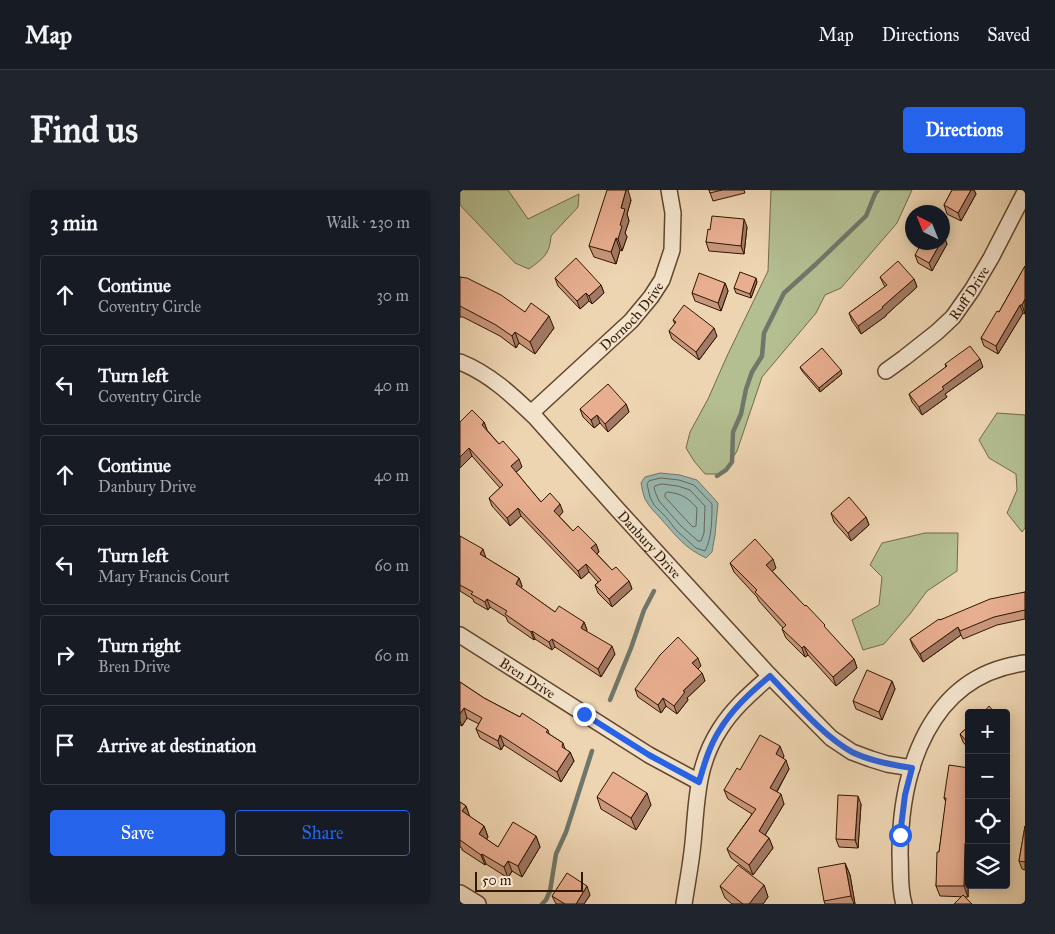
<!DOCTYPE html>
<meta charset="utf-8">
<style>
body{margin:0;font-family:"IM FELL Great Primer",serif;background:#20242c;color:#f1f3f6}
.controls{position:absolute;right:15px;bottom:15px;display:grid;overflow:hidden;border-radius:5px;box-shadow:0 2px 12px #0003}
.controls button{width:45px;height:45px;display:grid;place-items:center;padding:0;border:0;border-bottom:1px solid #363941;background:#171b24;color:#f1f3f6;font:25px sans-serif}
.compass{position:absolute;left:445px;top:15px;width:45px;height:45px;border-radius:50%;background:#171b24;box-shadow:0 2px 12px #0003;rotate:317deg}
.scale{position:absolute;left:15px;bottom:12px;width:108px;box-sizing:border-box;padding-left:5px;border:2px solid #311600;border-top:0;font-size:14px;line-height:18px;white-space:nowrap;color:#311600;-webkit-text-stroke:4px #f4e4cd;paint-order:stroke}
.stop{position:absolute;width:15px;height:15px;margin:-11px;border:4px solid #2563eb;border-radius:50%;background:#fff}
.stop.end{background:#2563eb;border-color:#fff;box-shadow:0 1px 5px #0008}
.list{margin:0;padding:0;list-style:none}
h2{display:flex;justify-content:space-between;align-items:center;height:65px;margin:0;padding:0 20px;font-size:21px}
h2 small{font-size:16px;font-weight:400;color:#9ea1a6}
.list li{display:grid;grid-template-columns:32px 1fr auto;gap:15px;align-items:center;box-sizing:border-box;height:80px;margin:0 10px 10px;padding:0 10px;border:1px solid #363941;border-radius:5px}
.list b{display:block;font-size:19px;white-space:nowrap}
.list p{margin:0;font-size:16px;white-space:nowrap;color:#9ea1a6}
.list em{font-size:16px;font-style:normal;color:#9ea1a6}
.actions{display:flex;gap:10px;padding:15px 20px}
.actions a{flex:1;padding:11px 0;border:1px solid #2563eb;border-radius:5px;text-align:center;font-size:18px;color:#2563eb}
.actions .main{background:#2563eb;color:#fff}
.icon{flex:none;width:28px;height:28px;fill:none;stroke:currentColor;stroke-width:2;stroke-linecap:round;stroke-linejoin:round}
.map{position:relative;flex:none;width:565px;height:714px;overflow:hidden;border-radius:5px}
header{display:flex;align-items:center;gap:30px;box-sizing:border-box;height:70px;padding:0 25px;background:#171b24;border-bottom:1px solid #363941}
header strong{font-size:24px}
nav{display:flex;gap:28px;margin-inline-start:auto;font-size:18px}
.intro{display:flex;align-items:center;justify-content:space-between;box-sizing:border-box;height:120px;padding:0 30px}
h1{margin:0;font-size:35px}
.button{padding:12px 22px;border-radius:5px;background:#2563eb;color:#fff;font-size:18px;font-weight:700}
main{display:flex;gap:30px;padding:0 30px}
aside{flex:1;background:#171b24;border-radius:5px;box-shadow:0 2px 12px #0003}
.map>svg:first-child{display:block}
</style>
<header>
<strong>Map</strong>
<nav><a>Map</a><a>Directions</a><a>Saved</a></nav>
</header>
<div class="intro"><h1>Find us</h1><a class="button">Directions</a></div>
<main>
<aside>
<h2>3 min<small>Walk · 230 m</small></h2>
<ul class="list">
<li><svg class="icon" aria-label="ahead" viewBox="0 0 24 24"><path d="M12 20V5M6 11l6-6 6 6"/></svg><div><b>Continue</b><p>Coventry Circle</p></div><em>30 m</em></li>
<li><svg class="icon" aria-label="left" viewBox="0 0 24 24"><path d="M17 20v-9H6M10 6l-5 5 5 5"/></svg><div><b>Turn left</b><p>Coventry Circle</p></div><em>40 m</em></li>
<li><svg class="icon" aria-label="ahead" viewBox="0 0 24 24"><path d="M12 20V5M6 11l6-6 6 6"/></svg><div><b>Continue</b><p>Danbury Drive</p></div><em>40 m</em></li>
<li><svg class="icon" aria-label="left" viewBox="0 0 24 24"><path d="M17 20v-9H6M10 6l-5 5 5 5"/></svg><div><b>Turn left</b><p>Mary Francis Court</p></div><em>60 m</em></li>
<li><svg class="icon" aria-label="right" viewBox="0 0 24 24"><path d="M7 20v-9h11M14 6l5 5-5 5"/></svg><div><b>Turn right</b><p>Bren Drive</p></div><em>60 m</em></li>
<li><svg class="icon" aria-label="arrive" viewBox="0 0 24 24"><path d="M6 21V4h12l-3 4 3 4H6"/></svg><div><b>Arrive at destination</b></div></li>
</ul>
<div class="actions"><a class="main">Save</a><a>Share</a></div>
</aside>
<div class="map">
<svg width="565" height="714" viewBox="0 0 565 714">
<rect width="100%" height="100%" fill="#eed5b2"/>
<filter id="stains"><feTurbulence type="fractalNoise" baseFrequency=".004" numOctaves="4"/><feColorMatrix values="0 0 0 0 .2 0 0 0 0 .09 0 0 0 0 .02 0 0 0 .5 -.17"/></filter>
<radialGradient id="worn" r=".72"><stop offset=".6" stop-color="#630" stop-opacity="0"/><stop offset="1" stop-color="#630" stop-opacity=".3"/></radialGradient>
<!-- green -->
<g fill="#b3be91" stroke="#726a48">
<path d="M0,0h48l20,29 51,-25 -1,13 -27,29c-1,19 -9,23 -22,33l-14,-6 -55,-58z"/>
<polygon points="311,0 452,0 437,33 381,98 365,105 356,123 302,187 277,261 263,284 245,284 234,271 226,258 230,242 248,209 267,166 308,81"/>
<polygon points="537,223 565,225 565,338 562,342 547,323 557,300 556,284 529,268 519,250"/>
<polygon points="465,343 498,343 497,381 467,401 450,424 424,454 403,460 392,430 419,415 422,387 410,375 422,353"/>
</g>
<!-- water -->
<path fill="#99b8b0" stroke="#6f776a" d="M200,283l20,2 17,5 21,23 -3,32 -3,17 -6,6c-21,-10 -29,-21 -44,-38 -6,-7 -13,-13 -17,-21 -2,-5 -3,-11 -4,-16l4,-6z"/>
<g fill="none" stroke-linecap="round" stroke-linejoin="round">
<!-- shore -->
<g stroke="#656758" stroke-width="1">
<path d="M201,288l18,2 15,5 18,19c0,14 0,34 -7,47l-9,-3 -20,-18 -10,-13 -12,-12 -4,-8 -3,-13 2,-3z"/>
<polygon points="202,294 218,296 230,300 245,316 244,343 241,351 238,351 221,336 199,311 196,304 194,298 195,296"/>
<path d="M208,302c14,2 19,5 29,16l-1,18 -3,1 -6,-6 -22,-24v-3z"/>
</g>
<!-- stream -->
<g stroke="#6f776a" stroke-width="4.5">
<polyline points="257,286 266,280 272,272 273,242 281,224 286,199 292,182 302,166 304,143 324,103 356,74 406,26 415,4 418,0"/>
<polyline points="150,510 171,458 184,420 194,401"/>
<polyline points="82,714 86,710 90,701 96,664 106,642 132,561"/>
</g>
<defs>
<g id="minor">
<path id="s1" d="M0,172c30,12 52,33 75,55l83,93 150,164 63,64 21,14 19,7 16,5 25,4"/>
<path id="s2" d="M426,181l18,-13 33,-26 16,-15 19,-27 19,-32 34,-66"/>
<path id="s3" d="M71,223l100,-92 20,-24 11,-17 10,-30 1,-37 -4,-23"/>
<path id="s4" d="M0,445l189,120 50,27"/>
<polyline points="0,703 18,714"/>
<path d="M224,714c3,-20 7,-40 9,-61 4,-41 3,-77 27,-114 13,-21 32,-37 50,-53"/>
<path d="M444,714c-5,-16 -3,-33 -4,-49 0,-84 29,-180 125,-192"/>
</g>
</defs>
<!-- minor casing -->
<use href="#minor" stroke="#60462c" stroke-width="18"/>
<!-- minor -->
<use href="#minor" stroke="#f4e4cd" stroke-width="15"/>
</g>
<!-- wall -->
<g fill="#c8967c" stroke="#311600">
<polygon points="249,0 284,0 285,3 253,11"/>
<polygon points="492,0 514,0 516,4 501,31 487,24 484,15"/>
<polygon points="171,10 167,24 169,31 165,43 167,47 162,61 160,60 156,74 134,67 129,56"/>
<polygon points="287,37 284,64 249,61 246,52 250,40"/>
<polygon points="484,46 487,54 472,81 458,73 455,65"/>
<polygon points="565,76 565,124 563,123 538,164 524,156 521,148 539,122"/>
<polygon points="0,87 94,138 75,164 59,153 56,158 40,146 3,127 0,127"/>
<polygon points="420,87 454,89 457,97 426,125 426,126 401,144 392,131 389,123 425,97"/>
<polygon points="95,88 141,95 144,103 132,114 129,111 120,119 98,96"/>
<polygon points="297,92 291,108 276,103 274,98"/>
<polygon points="265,93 268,101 261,121 235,111 232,103"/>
<polygon points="213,130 257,146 239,170 212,149 209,141 215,134"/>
<polygon points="485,174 523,177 485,204 487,207 462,225 452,212 449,204 486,177"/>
<polygon points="340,177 382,184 360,202 342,181"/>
<polygon points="166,214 169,222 148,242 140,233 134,238 123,227 120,219"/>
<polygon points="0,232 24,232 27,240 39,254 62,277 56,282 81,312 103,322 99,326 113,341 136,354 139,362 137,364 152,380 169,391 172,399 152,417 138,403 135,395 138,392 129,382 121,389 61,326 50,336 32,316 29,308 40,298 12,266 0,278"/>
<polygon points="371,323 406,327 409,335 391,351 374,332"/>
<polygon points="0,346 26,368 59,388 62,396 61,398 95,422 124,432 127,440 126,441 155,464 141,487 95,457 92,460 75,449 74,450 48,432 46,427 30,417 28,420 14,412 13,409 0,401"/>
<polygon points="270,373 316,378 312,381 394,469 397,478 376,496 348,465 345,467 326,448 322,439 323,438 299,411 297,407 274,382"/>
<polygon points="565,402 565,429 537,435 503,449 501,445 463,472 453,457 450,449 480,430"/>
<polygon points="241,476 238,479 242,483 245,491 227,508 228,510 217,524 206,516 201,523 178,507 175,499"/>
<polygon points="432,491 435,499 422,530 396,519 393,511"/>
<polygon points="0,492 24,508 60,527 88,540 89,544 103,553 105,559 110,562 114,571 101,592 44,555 41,560 20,548 16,539 19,534 7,528 2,536 0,535"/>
<polygon points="509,536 509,559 503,552 500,544"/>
<polygon points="324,566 323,568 329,579 317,602 324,614 305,645 309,648 313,658 293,685 271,668 267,659 292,624 268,609 264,600 280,580"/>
<polygon points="509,578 509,664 508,707 480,706 476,696 479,662 486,612 484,608"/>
<polygon points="137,607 191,615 176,640 141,619"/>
<polygon points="0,612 6,616 9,626 24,636 28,647 26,649 38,657 76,646 80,657 62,687 52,681 48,688 26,674 25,675 2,660 2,658 0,657"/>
<polygon points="401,614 398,658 379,657 376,649"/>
<polygon points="565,636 565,680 562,679 559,671"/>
<polygon points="385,673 390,685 395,714 365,714 364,711"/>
<polygon points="304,695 308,707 303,714 272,714 265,708 260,696"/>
<polygon points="130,705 124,714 96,714 92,706"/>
</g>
<!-- shaded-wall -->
<g fill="#a27a65" stroke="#311600">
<polygon points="166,0 168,0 171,10 167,24 169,31 165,43 167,47 162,61 158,49 161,18"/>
<polygon points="511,0 514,0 516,4 501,31 498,23"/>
<polygon points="284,29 287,37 284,64 281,56"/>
<polygon points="484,46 487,54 472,81 469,73 481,52 482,52 482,49"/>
<polygon points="156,48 160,60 156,74 151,62"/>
<polygon points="296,88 297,92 291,108 290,104"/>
<polygon points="454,89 457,97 426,125 426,126 401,144 398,136 422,117"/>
<polygon points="265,93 268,101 261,121 258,113"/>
<polygon points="141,95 144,103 132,114 129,106"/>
<polygon points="126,103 129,111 120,119 117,111"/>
<polygon points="565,109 565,124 562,115"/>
<polygon points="560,115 563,123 538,164 536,156"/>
<polygon points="89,126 94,138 75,164 70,152"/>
<polygon points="254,138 257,146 239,170 236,162"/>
<polygon points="55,142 59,153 56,158 52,146"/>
<polygon points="520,169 523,177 485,204 487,207 462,225 459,217 482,197"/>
<polygon points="381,180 382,184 360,202 359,198"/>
<polygon points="166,214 169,222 148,242 145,234"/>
<polygon points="137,225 140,233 134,238 131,230"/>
<polygon points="24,232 27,240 25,243 22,235"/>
<polygon points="9,258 12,266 0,278 0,267"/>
<polygon points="59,269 62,277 54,284 51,276"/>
<polygon points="100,314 103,322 97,329 94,321"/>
<polygon points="58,318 61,326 50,336 47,328"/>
<polygon points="406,327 409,335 391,351 388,343"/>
<polygon points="136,354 139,362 134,366 131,358"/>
<polygon points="23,359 26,368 20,364"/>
<polygon points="313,369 316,378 309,384 306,375"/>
<polygon points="126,374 129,382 121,389 118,381"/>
<polygon points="59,388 62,396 59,402 56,394"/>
<polygon points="169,391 172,399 152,417 149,409"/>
<polygon points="27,409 30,417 28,420 25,412"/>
<polygon points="124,432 127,440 124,446 121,438"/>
<polygon points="498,437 501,445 463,472 460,464"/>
<polygon points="72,441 75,449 74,450 71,442"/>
<polygon points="92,449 95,457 92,460 89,452"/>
<polygon points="152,456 155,464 141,487 138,479"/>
<polygon points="344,456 348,465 345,467 342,458"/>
<polygon points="238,468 241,476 235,482 232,473"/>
<polygon points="394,469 397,478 376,496 373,487"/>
<polygon points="242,483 245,491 227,508 228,510 217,524 214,516 223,501"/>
<polygon points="432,491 435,499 422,530 419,522"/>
<polygon points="203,508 206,516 201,523 198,515"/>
<polygon points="4,518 7,528 2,536 0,531 0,524"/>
<polygon points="40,545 44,555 41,560 38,551"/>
<polygon points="320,556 324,566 319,574 316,564"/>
<polygon points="110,562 114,571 101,592 97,582"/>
<polygon points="326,570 329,579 313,608 310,598"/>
<polygon points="187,603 191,615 176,640 171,628"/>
<polygon points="321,604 324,614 302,650 299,641"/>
<polygon points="398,606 401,614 398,658 395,650"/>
<polygon points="6,616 10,627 2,621"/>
<polygon points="24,636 28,647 23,655 19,644"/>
<polygon points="76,646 80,657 62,687 58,676"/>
<polygon points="309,648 313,658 293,685 289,675"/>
<polygon points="505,653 508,664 508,707 504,696"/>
<polygon points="22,664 26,674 25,675 21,665"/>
<polygon points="48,671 52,681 48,688 44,677"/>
<polygon points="385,673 390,685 395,714 394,714 391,706"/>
<polygon points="304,695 308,707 303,714 289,714"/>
<polygon points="127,696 130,705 124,714 116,714"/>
</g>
<!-- building -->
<g fill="#e8ae90" stroke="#311600">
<polygon points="147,0 166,0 161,18 165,19 160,35 162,36 158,49 156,48 151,62 129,56"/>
<polygon points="249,0 262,0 250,3"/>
<polygon points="492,0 511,0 498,23 484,15"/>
<polygon points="252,26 284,29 281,56 246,52 248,39 250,40"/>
<polygon points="462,52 481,52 469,73 455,65"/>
<polygon points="116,68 141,95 129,106 126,103 117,111 95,88"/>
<polygon points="438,71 454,89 422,117 423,118 398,136 389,123 427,95 420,87"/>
<polygon points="565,76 565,109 562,115 560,115 536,156 521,148 537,121 539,122"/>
<polygon points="280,82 296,88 290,104 274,98"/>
<polygon points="239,83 265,93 258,113 232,103"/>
<polygon points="0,87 7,88 41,105 65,122 71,113 89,126 70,152 55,142 52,146 36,135 0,116"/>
<polygon points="224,115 254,138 236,162 209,141 216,132 213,130"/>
<polygon points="510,156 520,169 482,197 484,199 459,217 449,204 487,176 485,174"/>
<polygon points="362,158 381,180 359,198 340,177"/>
<polygon points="148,194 166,214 145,234 137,225 131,230 120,219"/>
<polygon points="12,220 24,232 22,235 39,254 43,251 59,269 51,276 81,312 90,303 100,314 94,321 113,341 118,336 136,354 131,358 152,380 156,377 169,391 149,409 135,395 141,390 126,374 118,381 58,318 47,328 29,308 43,295 9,258 0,267 0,232"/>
<polygon points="389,307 406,327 388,343 371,323"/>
<polygon points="0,346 23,359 20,364 59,388 56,394 95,422 99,416 124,432 121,438 152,456 138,479 92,449 89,452 72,441 71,442 45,424 47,421 27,409 25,412 11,404 13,402 0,395"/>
<polygon points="295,349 313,369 306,375 345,416 346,415 365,435 364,436 394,469 373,487 344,456 342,458 322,439 326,435 295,402 297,400 270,373"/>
<polygon points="565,402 565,420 534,427 500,441 498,437 460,464 450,449 479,429 480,430 530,409"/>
<polygon points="218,447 238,468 232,473 242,483 223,501 225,502 214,516 203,508 198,515 175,499 200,465"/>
<polygon points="407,480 432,491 419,522 393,511"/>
<polygon points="0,492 24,508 60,527 62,523 88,540 86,542 103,553 102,557 110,562 97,582 40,545 38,551 16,539 22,528 4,518 0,524"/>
<polygon points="529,516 535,523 523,523"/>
<polygon points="509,536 509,554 500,544"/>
<polygon points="300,545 320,556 316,564 326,570 310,598 321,604 299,641 309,648 289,675 267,659 296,619 264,600 277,578 280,580"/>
<polygon points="489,575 509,578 509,647 508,654 505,653 504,696 476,696 477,662 479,662 486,608 484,608"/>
<polygon points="153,582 187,603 171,628 137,607"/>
<polygon points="378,605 398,606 395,650 376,649"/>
<polygon points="0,612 6,616 2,621 24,636 19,644 38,657 53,632 76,646 58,676 48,671 44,677 22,664 21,665 0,650"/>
<polygon points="565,636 565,672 559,671"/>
<polygon points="385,673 391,706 364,711 358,678"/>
<polygon points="278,675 304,695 289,714 283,714 260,696"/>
<polygon points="107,683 127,696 116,714 105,714 92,706"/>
<polygon points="503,705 512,714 494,714"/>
</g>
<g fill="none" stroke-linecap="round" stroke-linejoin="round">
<!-- route -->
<path stroke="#2563eb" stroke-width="6" d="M124,524l65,41 50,27c5,-17 10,-35 20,-51 13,-22 32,-39 51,-55 23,24 53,60 82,76 18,9 40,13 60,16l-7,27 -5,40"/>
</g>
<g text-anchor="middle" stroke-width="4.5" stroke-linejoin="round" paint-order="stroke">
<!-- street labels -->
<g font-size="14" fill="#311600" stroke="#f4e4cd">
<text dy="5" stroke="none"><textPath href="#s2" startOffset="115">Ruff Drive</textPath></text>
<text dy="5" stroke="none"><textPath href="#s3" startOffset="140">Dornoch Drive</textPath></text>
<text dy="5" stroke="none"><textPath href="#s1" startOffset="265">Danbury Drive</textPath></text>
<text dy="5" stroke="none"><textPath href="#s4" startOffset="80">Bren Drive</textPath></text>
</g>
</g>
<rect width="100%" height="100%" filter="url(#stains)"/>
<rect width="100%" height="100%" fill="url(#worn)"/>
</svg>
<div class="controls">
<button>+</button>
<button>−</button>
<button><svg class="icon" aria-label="locate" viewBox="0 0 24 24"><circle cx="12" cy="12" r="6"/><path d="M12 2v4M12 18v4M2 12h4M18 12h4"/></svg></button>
<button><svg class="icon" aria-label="layers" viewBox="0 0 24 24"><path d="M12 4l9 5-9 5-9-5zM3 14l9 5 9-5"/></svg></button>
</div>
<svg class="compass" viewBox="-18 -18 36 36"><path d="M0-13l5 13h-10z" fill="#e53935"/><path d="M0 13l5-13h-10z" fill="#9ea1a6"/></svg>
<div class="scale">50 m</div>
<div class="stop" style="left:440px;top:645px"></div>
<div class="stop end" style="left:124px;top:524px"></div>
</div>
</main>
